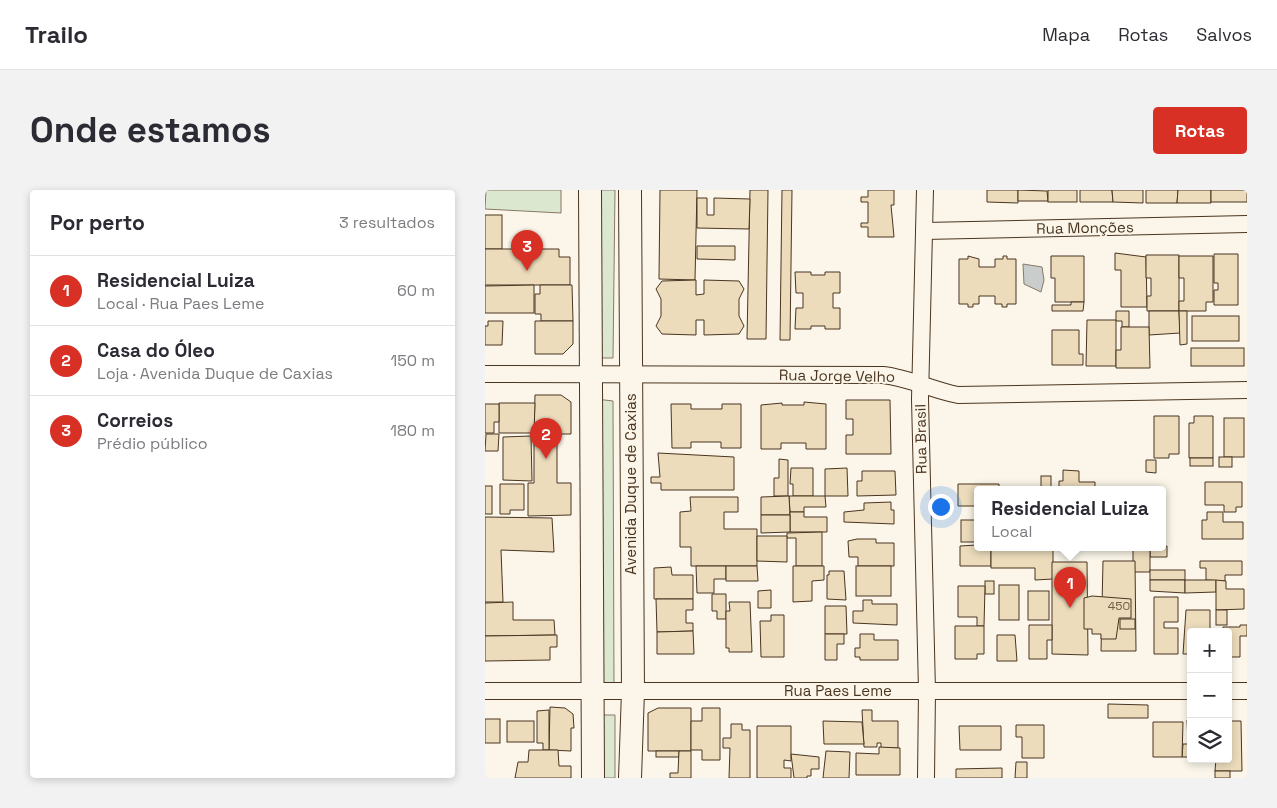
<!DOCTYPE html>
<html lang="pt">
<meta charset="utf-8">
<style>
body{margin:0;font-family:"Space Grotesk",sans-serif;background:#f2f2f3;color:#2b2b33}
.controls{position:absolute;right:15px;bottom:15px;display:grid;overflow:hidden;border-radius:5px;box-shadow:0 2px 8px #0003}
.controls button{width:45px;height:45px;display:grid;place-items:center;padding:0;border:0;border-bottom:1px solid #e1e1e2;background:#fff;color:#2b2b33;font:25px sans-serif}
.you{position:absolute;left:455px;top:316px;width:18px;height:18px;margin:-12px;border:4px solid #fff;border-radius:50%;background:#1a73e8;box-shadow:0 0 0 8px #1a73e833}
.badge{display:grid;place-items:center;width:32px;height:32px;border-radius:50%;background:#d93025;color:#fff;font-size:16px;font-weight:700}
.pin{position:absolute;translate:-50% -41px;filter:drop-shadow(0 1px 2px #0008)}
.pin::after{content:'';position:absolute;top:26px;width:18px;height:15px;background:inherit;clip-path:polygon(0 0,100% 0,50% 100%)}
.popup{position:absolute;left:489px;top:296px;width:192px;height:65px;box-sizing:border-box;display:grid;place-content:center;border-radius:5px;background:#fff;filter:drop-shadow(0 1px 4px #0005);font-size:16px;white-space:nowrap;color:#7c7c81}
.popup b{font-size:19px;color:#2b2b33}
.popup::after{content:'';position:absolute;left:50%;top:100%;margin-left:-10px;border:10px solid transparent;border-top-color:#fff}
.list{margin:0;padding:0;list-style:none}
h2{display:flex;justify-content:space-between;align-items:center;height:65px;margin:0;padding:0 20px;font-size:21px}
h2 small{font-size:16px;font-weight:400;color:#7c7c81}
.list li{display:grid;grid-template-columns:32px 1fr auto;gap:15px;align-items:center;box-sizing:border-box;height:70px;padding:0 20px;border-top:1px solid #e1e1e2}
.list b{display:block;font-size:19px;white-space:nowrap}
.list p{margin:0;font-size:16px;white-space:nowrap;color:#7c7c81}
.list em{font-size:16px;font-style:normal;color:#7c7c81}
.icon{flex:none;width:28px;height:28px;fill:none;stroke:currentColor;stroke-width:2;stroke-linecap:round;stroke-linejoin:round}
.map{position:relative;flex:none;width:762px;height:588px;overflow:hidden;border-radius:5px}
header{display:flex;align-items:center;gap:30px;box-sizing:border-box;height:70px;padding:0 25px;background:#fff;border-bottom:1px solid #e1e1e2}
header strong{font-size:24px}
nav{display:flex;gap:28px;margin-inline-start:auto;font-size:18px}
.intro{display:flex;align-items:center;justify-content:space-between;box-sizing:border-box;height:120px;padding:0 30px}
h1{margin:0;font-size:35px}
.button{padding:12px 22px;border-radius:5px;background:#d93025;color:#fff;font-size:18px;font-weight:700}
main{display:flex;gap:30px;padding:0 30px}
aside{flex:1;background:#fff;border-radius:5px;box-shadow:0 2px 8px #0003}
.map>svg:first-child{display:block}
</style>
<header>
<strong>Trailo</strong>
<nav><a>Mapa</a><a>Rotas</a><a>Salvos</a></nav>
</header>
<div class="intro"><h1>Onde estamos</h1><a class="button">Rotas</a></div>
<main>
<aside>
<h2>Por perto<small>3 resultados</small></h2>
<ul class="list">
<li><span class="badge">1</span><div><b>Residencial Luiza</b><p>Local · Rua Paes Leme</p></div><em>60 m</em></li>
<li><span class="badge">2</span><div><b>Casa do Óleo</b><p>Loja · Avenida Duque de Caxias</p></div><em>150 m</em></li>
<li><span class="badge">3</span><div><b>Correios</b><p>Prédio público</p></div><em>180 m</em></li>
</ul>
</aside>
<div class="map">
<svg width="762" height="588" viewBox="0 0 762 588">
<rect width="100%" height="100%" fill="#fbf6e9"/>
<!-- green -->
<g fill="#dce7d0" stroke="#887966">
<polygon points="1,0 76,0 76,23 0,19"/>
<polygon points="113,0 130,0 128,168 111,168"/>
<polygon points="111,209 128,211 129,497 112,498"/>
<polygon points="112,525 130,525 130,588 113,588"/>
</g>
<!-- water -->
<polygon fill="#c9cecd" stroke="#887966" points="538,74 557,77 559,90 556,102 539,94"/>
<!-- building -->
<g fill="#ecdcbc" stroke="#4a3520">
<polygon points="175,0 212,0 210,90 174,89"/>
<polygon points="265,0 283,0 281,149 262,149"/>
<polygon points="297,0 307,0 305,150 295,150"/>
<polygon points="383,0 409,0 409,15 406,15 409,47 383,47 383,37 376,37 376,33 383,33 383,12 376,12 376,7 383,7"/>
<polygon points="502,0 533,0 533,13 502,12"/>
<polygon points="533,0 562,1 563,11 533,11"/>
<rect x="563" y="0" width="29" height="12"/>
<polygon points="595,0 627,0 628,12 595,12"/>
<polygon points="627,0 658,0 658,13 628,12"/>
<polygon points="661,0 693,0 692,13 661,13"/>
<polygon points="693,0 726,0 726,13 692,13"/>
<rect x="726" y="0" width="36" height="12"/>
<polygon points="212,8 222,8 222,25 229,25 229,8 265,9 264,39 212,38"/>
<rect x="0" y="25" width="17" height="34"/>
<polygon points="212,56 250,56 250,70 212,69"/>
<polygon points="0,59 74,59 74,67 85,67 85,95 0,95"/>
<polygon points="630,63 661,67 662,117 636,117 636,80 630,80"/>
<polygon points="729,64 753,64 753,115 729,115 729,100 733,100 733,93 729,93"/>
<polygon points="661,65 694,65 694,121 662,121 662,106 666,106 666,88 661,88"/>
<polygon points="483,66 494,69 494,77 510,77 510,69 518,69 518,66 522,66 522,69 531,69 531,114 522,114 522,117 517,117 517,114 510,114 510,106 494,106 494,114 488,114 488,117 483,117 483,114 474,114 474,69 483,69"/>
<polygon points="566,66 599,66 599,112 570,112 570,88 566,88"/>
<polygon points="694,66 728,66 728,112 721,112 721,121 694,121 694,111 699,111 699,88 694,88"/>
<polygon points="310,82 326,82 326,85 340,85 340,82 355,82 355,103 348,103 348,118 355,118 355,139 340,139 340,136 326,136 326,139 310,139 311,118 318,118 318,103 311,103"/>
<polygon points="211,90 211,105 219,104 219,90 254,91 259,99 254,109 254,126 259,136 254,144 219,145 219,130 211,130 211,145 177,144 171,136 176,126 176,109 171,99 177,91"/>
<polygon points="49,95 49,123 0,123 0,96"/>
<polygon points="55,95 87,95 88,131 56,131 56,124 50,124 50,104 55,104"/>
<polygon points="586,112 599,112 598,121 567,121 567,115 586,115"/>
<polygon points="631,121 644,121 644,137 637,137 637,131 631,131"/>
<polygon points="664,121 694,121 695,143 664,145"/>
<polygon points="694,121 702,121 702,154 695,155"/>
<rect x="707" y="126" width="47" height="25"/>
<polygon points="602,130 631,130 631,176 601,176"/>
<polygon points="3,131 18,131 17,155 0,155 0,136 3,136"/>
<polygon points="50,131 88,131 88,154 78,164 50,164"/>
<polygon points="636,137 664,137 665,178 631,178 631,160 636,160"/>
<polygon points="567,140 594,140 594,164 598,164 598,175 567,175"/>
<rect x="706" y="158" width="53" height="18"/>
<polygon points="50,205 76,205 86,212 86,244 49,244"/>
<polygon points="361,210 405,210 406,264 361,264 361,245 368,245 368,229 361,229"/>
<polygon points="319,212 341,214 341,259 321,259 321,253 296,253 296,259 276,259 276,215 297,213 297,215 319,215"/>
<polygon points="14,213 50,213 49,243 14,243"/>
<polygon points="0,214 14,214 14,232 9,232 9,243 0,243"/>
<polygon points="186,214 206,214 206,219 237,219 237,214 256,214 256,258 236,258 236,252 206,252 206,258 187,258"/>
<polygon points="669,226 694,226 694,264 684,264 684,268 669,268"/>
<polygon points="709,226 728,226 728,268 704,268 704,233 709,233"/>
<rect x="739" y="228" width="20" height="39"/>
<polygon points="1,244 14,244 13,261 0,261"/>
<polygon points="49,244 72,244 72,293 86,293 86,325 43,326 43,293 49,293"/>
<polygon points="46,246 47,291 18,290 18,247"/>
<polygon points="173,263 249,267 249,300 176,300 176,293 166,293 166,287 175,287"/>
<rect x="734" y="267" width="13" height="10"/>
<rect x="705" y="268" width="23" height="8"/>
<polygon points="294,269 303,270 303,306 289,306 289,288 294,288"/>
<polygon points="661,270 671,270 671,283 661,282"/>
<polygon points="306,278 328,278 328,306 308,306 308,294 305,294"/>
<polygon points="362,278 363,306 340,306 340,279"/>
<polygon points="578,280 594,281 594,292 610,292 610,299 574,299 574,291 578,291"/>
<polygon points="377,281 410,281 411,305 372,306 372,291 377,291"/>
<rect x="556" y="286" width="10" height="13"/>
<polygon points="720,292 757,292 757,317 751,317 751,322 739,322 739,315 720,315"/>
<polygon points="15,294 39,294 39,320 25,320 25,324 15,324"/>
<polygon points="473,294 514,294 514,299 492,299 492,316 473,316"/>
<rect x="0" y="296" width="7" height="28"/>
<polygon points="304,306 340,306 341,317 319,317 319,322 305,322"/>
<polygon points="304,306 305,325 276,325 276,307"/>
<polygon points="205,307 253,307 253,322 239,322 239,339 272,339 272,376 206,376 206,357 195,357 195,322 206,321"/>
<polygon points="406,312 406,320 409,320 409,334 359,332 359,322 379,320 379,313"/>
<polygon points="305,322 319,322 319,327 342,327 342,342 305,342"/>
<polygon points="722,322 738,322 738,332 758,332 758,349 717,349 717,330 722,330"/>
<polygon points="276,325 305,325 305,342 276,343"/>
<polygon points="0,327 67,328 69,362 16,360 18,412 0,412"/>
<rect x="476" y="330" width="16" height="22"/>
<polygon points="337,342 337,376 311,376 311,348 302,348 302,343"/>
<polygon points="272,346 302,346 302,372 272,371"/>
<polygon points="372,349 391,349 391,353 409,353 409,376 373,376 373,367 364,367 363,351"/>
<polygon points="492,355 506,357 506,376 475,376 475,356"/>
<polygon points="682,356 682,367 665,367 665,357"/>
<polygon points="506,357 568,357 568,389 550,390 550,378 506,378"/>
<rect x="648" y="357" width="17" height="25"/>
<polygon points="618,371 650,371 651,461 616,461"/>
<polygon points="715,371 757,371 757,385 740,385 740,391 721,390 721,378 715,378"/>
<polygon points="567,372 602,372 603,465 567,464"/>
<polygon points="211,376 241,376 241,389 229,389 229,403 212,403"/>
<polygon points="241,376 272,376 273,391 241,391"/>
<polygon points="308,376 339,376 339,390 327,391 327,411 308,412"/>
<rect x="371" y="376" width="35" height="30"/>
<polygon points="186,377 187,385 208,385 208,409 169,409 169,378"/>
<rect x="665" y="380" width="35" height="10"/>
<polygon points="344,381 359,381 361,410 342,409 342,385 344,385"/>
<polygon points="665,390 700,390 700,403 665,401"/>
<polygon points="700,390 731,390 731,402 700,403"/>
<polygon points="731,390 741,391 741,399 759,399 759,419 731,420"/>
<rect x="500" y="391" width="9" height="13"/>
<rect x="514" y="395" width="20" height="35"/>
<polygon points="473,396 500,396 499,436 492,436 492,427 473,427"/>
<polygon points="286,400 286,418 273,418 273,401"/>
<rect x="543" y="401" width="21" height="29"/>
<polygon points="227,404 241,404 241,429 232,429 232,421 227,421"/>
<polygon points="607,406 646,409 646,428 634,428 631,449 616,449 616,444 607,444 607,439 599,439 599,408"/>
<polygon points="669,407 693,407 693,432 679,432 679,438 693,438 693,464 669,464"/>
<polygon points="171,409 208,409 208,420 201,420 201,433 208,433 208,441 172,442"/>
<polygon points="378,410 387,410 387,414 412,414 412,435 368,433 368,421 378,421"/>
<polygon points="28,412 28,430 69,430 70,445 0,446 0,413"/>
<polygon points="244,412 265,412 267,462 244,462 244,458 241,458 241,421 245,421"/>
<polygon points="340,416 361,416 362,444 340,444"/>
<polygon points="701,420 725,420 725,442 706,442 706,464 698,464"/>
<rect x="731" y="420" width="11" height="15"/>
<polygon points="286,425 299,425 299,467 276,467 275,431 286,431"/>
<rect x="635" y="429" width="15" height="10"/>
<polygon points="544,435 567,435 567,450 562,450 562,469 544,469"/>
<polygon points="755,435 762,435 762,446 755,446 755,467 743,467 743,442 738,442 738,437 755,437"/>
<polygon points="470,436 499,436 499,464 492,464 492,469 470,469"/>
<polygon points="208,441 209,464 172,464 172,442"/>
<polygon points="340,444 359,444 359,454 352,454 352,470 340,470"/>
<polygon points="375,444 389,444 389,450 413,450 413,470 375,470 375,467 370,467 370,458 375,458"/>
<polygon points="72,445 72,457 65,457 65,470 0,471 0,446"/>
<polygon points="512,445 530,445 532,471 512,471"/>
<polygon points="623,514 663,515 663,528 623,528"/>
<polygon points="65,517 80,518 88,524 89,538 86,538 86,561 64,560"/>
<polygon points="173,518 206,518 206,561 163,561 163,523"/>
<polygon points="217,518 235,518 235,570 217,570 217,560 206,560 206,531 217,531"/>
<polygon points="64,520 64,560 58,560 58,553 52,553 52,521"/>
<polygon points="377,520 387,520 387,531 413,531 413,558 396,558 396,553 392,553 392,557 379,557"/>
<rect x="0" y="529" width="15" height="24"/>
<polygon points="702,530 706,530 706,567 697,567 698,554 703,554"/>
<rect x="22" y="531" width="27" height="21"/>
<polygon points="338,531 377,532 379,554 339,554"/>
<polygon points="743,531 756,531 757,581 730,581 731,569 743,569"/>
<polygon points="668,532 698,532 697,567 668,567"/>
<polygon points="246,534 257,534 257,540 265,540 265,588 244,588 245,558 238,558 238,548 246,548"/>
<polygon points="531,535 559,535 559,568 537,568 537,547 531,547"/>
<polygon points="272,536 306,536 306,571 299,570 299,578 306,578 306,588 272,588"/>
<polygon points="474,536 516,536 516,560 475,560"/>
<polygon points="394,557 415,558 415,585 371,585 371,563 394,564"/>
<polygon points="44,560 73,560 74,576 86,576 86,588 30,588 33,572 43,572"/>
<rect x="171" y="561" width="23" height="6"/>
<polygon points="194,561 206,561 206,588 185,588 185,583 193,583"/>
<polygon points="341,561 365,562 364,588 338,588"/>
<polygon points="306,564 334,567 334,579 326,579 326,586 322,586 322,588 309,588"/>
<polygon points="531,572 542,572 542,588 530,588"/>
<polygon points="517,578 517,588 471,588 471,579"/>
<rect x="730" y="581" width="15" height="7"/>
</g>
<g fill="none" stroke-linecap="round" stroke-linejoin="round">
<defs>
<g id="street">
<polyline points="440,0 435,209 442,501 441,588"/>
<polyline points="439,41 762,34"/>
<path d="M0,184l398,1c27,3 49,15 75,20l289,-5"/>
<polyline points="0,501 706,501"/>
<polyline points="743,501 762,501"/>
</g>
<g id="secondary">
<polyline points="105,0 108,588"/>
<polyline points="145,0 148,501 145,588"/>
</g>
</defs>
<!-- street casing -->
<use href="#street" stroke="#4a3520" stroke-width="18"/>
<!-- secondary casing -->
<use href="#secondary" stroke="#4a3520" stroke-width="24"/>
<!-- street -->
<use href="#street" stroke="#fbf6e9" stroke-width="16"/>
<!-- secondary -->
<use href="#secondary" stroke="#fbf6e9" stroke-width="22"/>
</g>
<g text-anchor="middle" stroke-width="4" stroke-linejoin="round" paint-order="stroke">
<!-- number labels -->
<g font-size="12" fill="#725f47">
<text x="634" y="420">450</text>
</g>
<!-- street labels -->
<g font-size="15" fill="#4a3520" stroke="#fbf6e9">
<text transform="translate(600 38) rotate(-1)" y="5">Rua Monções</text>
<text transform="translate(352 186) rotate(1)" y="5">Rua Jorge Velho</text>
<text transform="translate(436 249) rotate(-91)" y="5">Rua Brasil</text>
<text transform="translate(146 294) rotate(-90)" y="5">Avenida Duque de Caxias</text>
<text x="353" y="506">Rua Paes Leme</text>
</g>
</g>
</svg>
<div class="controls">
<button>+</button>
<button>−</button>
<button><svg class="icon" aria-label="layers" viewBox="0 0 24 24"><path d="M12 4l9 5-9 5-9-5zM3 14l9 5 9-5"/></svg></button>
</div>
<div class="you"></div>
<div class="pin badge" style="left:585px;top:418px">1</div>
<div class="popup"><b>Residencial Luiza</b>Local</div>
<div class="pin badge" style="left:61px;top:269px">2</div>
<div class="pin badge" style="left:42px;top:81px">3</div>
</div>
</main>
